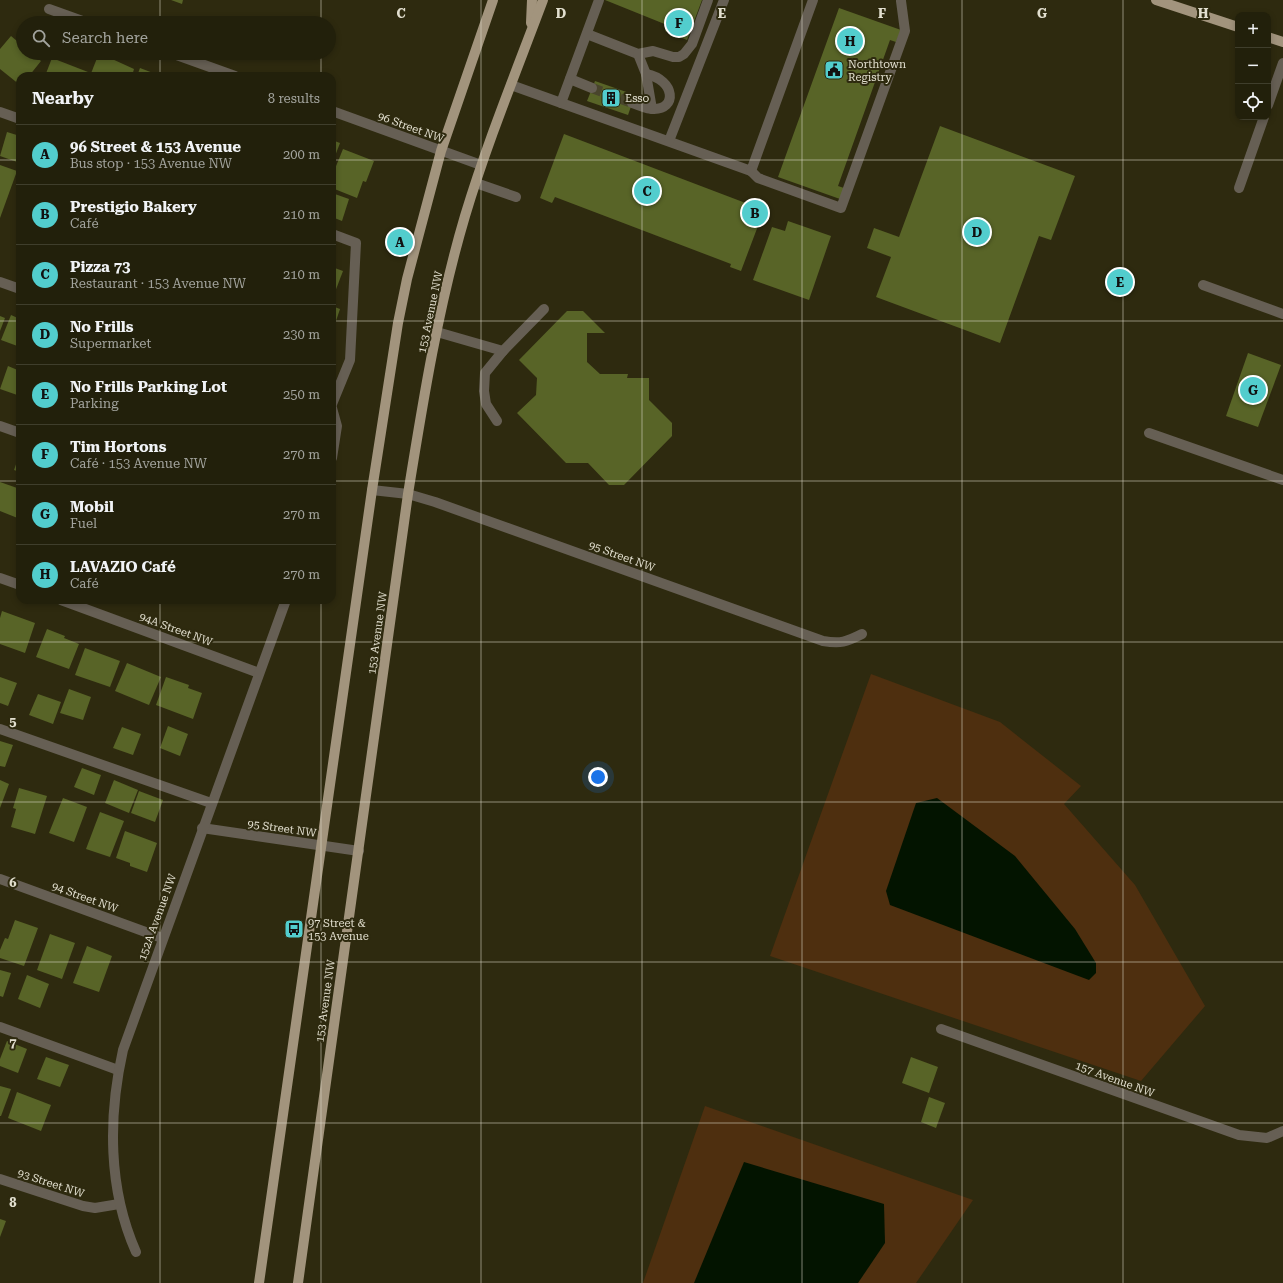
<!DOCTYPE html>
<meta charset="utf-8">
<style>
body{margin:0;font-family:"Roboto Serif",serif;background:#2e2d19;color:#f1f3f6}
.controls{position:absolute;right:12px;top:12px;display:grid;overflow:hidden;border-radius:8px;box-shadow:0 2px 6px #0003}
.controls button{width:36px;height:36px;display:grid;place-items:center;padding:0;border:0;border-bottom:1px solid #3f3e2c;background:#22200b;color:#f1f3f6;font:20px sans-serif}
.you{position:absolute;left:598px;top:777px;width:14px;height:14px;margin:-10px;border:3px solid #fff;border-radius:50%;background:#1a73e8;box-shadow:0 0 0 6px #1a73e833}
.badge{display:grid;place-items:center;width:26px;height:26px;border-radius:50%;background:#52cdcd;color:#111;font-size:13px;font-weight:700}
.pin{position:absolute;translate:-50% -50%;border:2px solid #fff;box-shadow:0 1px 4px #0006}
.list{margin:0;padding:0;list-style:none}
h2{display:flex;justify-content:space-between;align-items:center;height:52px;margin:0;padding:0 16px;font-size:17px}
h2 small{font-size:13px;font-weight:400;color:#a2a39d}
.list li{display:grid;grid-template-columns:26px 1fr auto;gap:12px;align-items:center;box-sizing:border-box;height:60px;padding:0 16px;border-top:1px solid #3f3e2c}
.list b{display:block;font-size:15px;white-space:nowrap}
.list p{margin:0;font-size:13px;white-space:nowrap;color:#a2a39d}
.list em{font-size:13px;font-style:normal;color:#a2a39d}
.icon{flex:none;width:22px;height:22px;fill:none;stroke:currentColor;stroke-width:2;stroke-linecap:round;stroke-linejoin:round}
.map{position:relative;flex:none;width:1283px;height:1283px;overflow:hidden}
.search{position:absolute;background:#22200b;box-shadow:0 2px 6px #0003;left:16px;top:16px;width:320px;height:44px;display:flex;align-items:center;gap:10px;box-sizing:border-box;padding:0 14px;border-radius:22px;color:#a2a39d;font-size:15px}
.panel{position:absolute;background:#22200b;box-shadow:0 2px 6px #0003;left:16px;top:72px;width:320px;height:532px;border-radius:12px}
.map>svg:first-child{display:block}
</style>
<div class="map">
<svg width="1283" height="1283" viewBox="0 0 1283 1283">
<rect width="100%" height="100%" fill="#2e2a0f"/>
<!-- green -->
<g fill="#4e2f0f">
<polygon points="871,674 1000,722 1081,786 1064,804 1135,885 1205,1006 1141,1081 770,956"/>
<polygon points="705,1106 973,1200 916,1283 643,1283"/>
</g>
<!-- water -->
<g fill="#031400">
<polygon points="937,798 1015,856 1075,929 1096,963 1096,973 1089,980 890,905 886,891 916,803"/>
<polygon points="744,1162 884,1204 885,1243 858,1283 694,1283"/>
</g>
<!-- building -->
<g fill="#586427">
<polygon points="171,0 183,0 182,4"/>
<polygon points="605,0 702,0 687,40 665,31 667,25"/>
<polygon points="839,8 901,30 896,42 890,40 838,186 844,188 840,199 778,177"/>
<polygon points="11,36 23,46 23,53 31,53 41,61 29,76 20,76 20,85 0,69 0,49"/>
<polygon points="99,53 134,69 132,76 90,76"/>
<polygon points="52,58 88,72 86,76 45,76"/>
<polygon points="140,68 161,76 137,76"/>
<polygon points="595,81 635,95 628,115 587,101"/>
<polygon points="940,126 1075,176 1051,240 1039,236 1000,343 876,297 891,257 867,248 874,228 899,237"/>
<polygon points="7,132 20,136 20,163 0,156"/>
<polygon points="564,134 764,210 741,271 730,267 731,264 555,197 552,203 540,198"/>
<polygon points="332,140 340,143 332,164"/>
<polygon points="343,149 374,161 366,182 363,181 357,198 332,188 332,176"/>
<polygon points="0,165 17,171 0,218"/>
<polygon points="332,193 349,199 342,221 332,217"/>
<polygon points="788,221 831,236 809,300 753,280 772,227 785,231"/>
<polygon points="332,267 343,271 335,292 332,291"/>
<polygon points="332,306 340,309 332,333"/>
<polygon points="567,311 583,311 605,333 587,333 587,362 600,374 628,374 627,378 649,378 649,400 672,423 672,436 624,485 609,485 588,463 566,463 517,413 536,395 537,378 519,360"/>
<polygon points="11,315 20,319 20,347 1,340"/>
<polygon points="0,316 5,318 0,331"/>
<polygon points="1248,353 1281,365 1258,427 1226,416"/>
<polygon points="8,366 20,371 20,396 0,389"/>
<polygon points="20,453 20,472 14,470"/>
<polygon points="0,482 20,489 20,519 0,511"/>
<polygon points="2,611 35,623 25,653 0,644 0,618"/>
<polygon points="47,629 65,636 64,638 79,644 69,669 36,657"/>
<polygon points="85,648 120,661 110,687 75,675"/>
<polygon points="127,663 161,677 149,705 115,691"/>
<polygon points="0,677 17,683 8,706 0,703"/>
<polygon points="166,677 189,685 188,688 202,693 193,719 156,705"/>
<polygon points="69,689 91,697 83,720 60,713"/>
<polygon points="38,694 61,702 53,724 29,715"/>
<polygon points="168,726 188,734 180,756 160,748"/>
<polygon points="122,727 141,734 133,755 113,748"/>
<polygon points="0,741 13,745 5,767 0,766"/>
<polygon points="82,768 101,775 94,795 74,787"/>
<polygon points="0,780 9,784 0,808"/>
<polygon points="114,780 138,790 129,813 105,803"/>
<polygon points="19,788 47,796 35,834 11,827 16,809 13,808"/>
<polygon points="139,791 163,800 155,822 131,813"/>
<polygon points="63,798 87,807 74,842 49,833"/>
<polygon points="100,812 124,821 110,857 86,849"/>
<polygon points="125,831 157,843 147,872 130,866 130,863 116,858"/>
<polygon points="15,920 38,928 24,966 0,958 0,950 5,938 8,939"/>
<polygon points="50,934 75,943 62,979 37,970"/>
<polygon points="87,946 112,956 99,992 73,983"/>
<polygon points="0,970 11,973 3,997 0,996"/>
<polygon points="27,975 49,984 40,1008 18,999"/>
<polygon points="7,1041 27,1049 18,1073 0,1066 0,1059"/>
<polygon points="46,1057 69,1065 60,1087 37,1079"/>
<polygon points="911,1057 938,1067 929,1093 902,1083"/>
<polygon points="0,1086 11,1089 1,1116 0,1116"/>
<polygon points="17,1092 51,1105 41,1131 8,1118"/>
<polygon points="929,1097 945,1103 936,1128 921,1122"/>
<polygon points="0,1219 6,1221 0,1237"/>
</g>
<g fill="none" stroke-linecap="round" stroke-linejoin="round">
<!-- minor-tunnel -->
<polyline stroke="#49452c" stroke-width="10" stroke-dasharray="10 5" stroke-linecap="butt" points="592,88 632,103"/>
<!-- minor -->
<g stroke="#665f54" stroke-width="10">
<polyline points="49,9 88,23"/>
<polyline points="587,34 638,54 653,51 673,57 679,57 684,54 692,44 708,0"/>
<polyline points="171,53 235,76"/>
<polyline points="638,54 646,74 652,109"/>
<polyline points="570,79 592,88"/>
<polyline points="511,85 751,171 813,0"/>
<polyline points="561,103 599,0"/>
<path d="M632,103c7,2 15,6 21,6 24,1 23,-29 -7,-35"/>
<polyline points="1268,105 1283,63"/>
<polyline points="332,111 481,165"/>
<polyline points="0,112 20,119"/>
<polyline points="669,141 724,0"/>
<polyline points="751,171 758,178 841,208 905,31 901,1"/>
<polyline points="476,183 516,197"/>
<polyline points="1239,188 1264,117"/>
<polyline points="332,234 356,243 350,360 332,404"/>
<polyline points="0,282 20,289"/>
<polyline points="1203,285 1283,314"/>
<polyline points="437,332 503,351"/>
<polyline points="332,408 337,426 332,458"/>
<polyline points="497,421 486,404 484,391 485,373 503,351 544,309"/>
<polyline points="0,426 20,433"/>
<polyline points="1149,433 1283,480"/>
<path d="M372,490l36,4 27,8 388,139c18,3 23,1 39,-7"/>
<polyline points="0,578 20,585"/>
<polyline points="61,600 259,673"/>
<polyline points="0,729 211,803"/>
<polyline points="202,828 359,851"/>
<polyline points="0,879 162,938"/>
<polyline points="0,1027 118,1070"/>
<polyline points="941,1029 1239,1135 1267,1138 1283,1131"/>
<polyline points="0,1179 83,1206 95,1208 119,1204"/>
<path d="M136,1252c-28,-63 -28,-135 -13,-202l163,-450"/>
</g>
<!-- major -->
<g stroke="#a2947d" stroke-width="10">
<polyline points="1156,0 1238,27"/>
<polyline points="531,23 532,0"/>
<polyline points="1268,37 1283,42"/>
<polyline points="259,1283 372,490 398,323 407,279 441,151 493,0"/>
<path d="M298,1283l110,-789c15,-93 30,-187 57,-278 22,-73 51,-144 78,-216"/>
</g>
</g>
<!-- grid -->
<path fill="none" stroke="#e2dfcf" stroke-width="1" stroke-opacity="0.55" d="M160,0v23M321,0v23M481,0v1283M642,0v1283M802,0v1283M962,0v1283M1123,0v1283M160,53v23M321,53v23M0,160h20M332,160h951M0,321h20M332,321h951M0,481h20M332,481h951M160,600v683M321,600v683M0,642h1283M0,802h1283M0,962h1283M0,1123h1283"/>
<!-- icons -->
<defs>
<symbol id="civic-square" viewBox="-11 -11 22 22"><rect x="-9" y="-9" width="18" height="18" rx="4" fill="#52cdcd" stroke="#2e2a0f"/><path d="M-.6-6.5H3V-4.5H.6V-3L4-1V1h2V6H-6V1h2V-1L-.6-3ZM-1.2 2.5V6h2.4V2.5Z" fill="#111"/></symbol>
<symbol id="building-square" viewBox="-11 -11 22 22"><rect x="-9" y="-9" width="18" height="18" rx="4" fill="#52cdcd" stroke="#2e2a0f"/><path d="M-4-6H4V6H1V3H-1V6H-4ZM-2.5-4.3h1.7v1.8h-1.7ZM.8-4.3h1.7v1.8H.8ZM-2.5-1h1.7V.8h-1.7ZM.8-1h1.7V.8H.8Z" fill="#111"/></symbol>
<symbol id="bus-square" viewBox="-11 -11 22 22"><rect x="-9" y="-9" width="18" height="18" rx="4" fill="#52cdcd" stroke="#2e2a0f"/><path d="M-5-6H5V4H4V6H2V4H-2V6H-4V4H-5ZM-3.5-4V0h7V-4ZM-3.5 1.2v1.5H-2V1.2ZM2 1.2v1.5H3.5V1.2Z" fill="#111"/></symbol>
</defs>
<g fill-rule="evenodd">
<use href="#civic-square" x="823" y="59" width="22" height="22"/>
<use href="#building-square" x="600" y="87" width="22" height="22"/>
<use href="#bus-square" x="283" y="918" width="22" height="22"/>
</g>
<g text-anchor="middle" stroke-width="4" stroke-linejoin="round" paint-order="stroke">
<!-- poi labels -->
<g font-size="11" fill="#e2dfcf" stroke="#2e2a0f" text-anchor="start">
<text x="848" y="68">Northtown<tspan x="848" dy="13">Registry</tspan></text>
<text x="625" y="102">Esso</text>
<text x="308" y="927">97 Street &amp;<tspan x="308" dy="13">153 Avenue</tspan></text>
</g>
<!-- street labels -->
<g font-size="11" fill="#e2dfcf" stroke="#2e2a0f">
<text transform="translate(411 127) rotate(20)" y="4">96 Street NW</text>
<text transform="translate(430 312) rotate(-78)" y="4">153 Avenue NW</text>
<text transform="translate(622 556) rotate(20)" y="4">95 Street NW</text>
<text transform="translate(176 629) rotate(20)" y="4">94A Street NW</text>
<text transform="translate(377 633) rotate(-82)" y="4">153 Avenue NW</text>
<text transform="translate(282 828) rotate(8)" y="4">95 Street NW</text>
<text transform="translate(85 897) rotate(20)" y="4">94 Street NW</text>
<text transform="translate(157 917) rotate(-70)" y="4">152A Avenue NW</text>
<text transform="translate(325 1001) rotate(-82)" y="4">153 Avenue NW</text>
<text transform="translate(1115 1079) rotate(20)" y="4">157 Avenue NW</text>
<text transform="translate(51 1183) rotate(18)" y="4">93 Street NW</text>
</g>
</g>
<g font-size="13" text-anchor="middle" font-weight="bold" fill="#e2dfcf" stroke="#2e2a0f" stroke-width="4" stroke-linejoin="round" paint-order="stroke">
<text x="401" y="18">C</text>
<text x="561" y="18">D</text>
<text x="722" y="18">E</text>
<text x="882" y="18">F</text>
<text x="1042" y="18">G</text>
<text x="1203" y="18">H</text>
<text x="13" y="726">5</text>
<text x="13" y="887">6</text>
<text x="13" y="1047">7</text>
<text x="13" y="1207">8</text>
</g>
</svg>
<div class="controls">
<button>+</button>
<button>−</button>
<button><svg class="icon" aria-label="locate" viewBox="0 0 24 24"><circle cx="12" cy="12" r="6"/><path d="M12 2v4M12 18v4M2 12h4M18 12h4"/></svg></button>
</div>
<div class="you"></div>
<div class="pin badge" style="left:400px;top:242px">A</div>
<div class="pin badge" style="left:755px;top:213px">B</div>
<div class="pin badge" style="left:647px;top:191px">C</div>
<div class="pin badge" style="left:977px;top:232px">D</div>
<div class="pin badge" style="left:1120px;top:282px">E</div>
<div class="pin badge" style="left:679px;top:23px">F</div>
<div class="pin badge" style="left:1253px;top:390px">G</div>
<div class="pin badge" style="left:850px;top:41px">H</div>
<div class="search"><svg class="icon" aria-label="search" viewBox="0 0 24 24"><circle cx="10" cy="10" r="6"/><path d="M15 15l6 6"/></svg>Search here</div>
<section class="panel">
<h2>Nearby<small>8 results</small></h2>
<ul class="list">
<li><span class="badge">A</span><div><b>96 Street &amp; 153 Avenue</b><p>Bus stop · 153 Avenue NW</p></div><em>200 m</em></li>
<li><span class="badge">B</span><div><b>Prestigio Bakery</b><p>Café</p></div><em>210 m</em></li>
<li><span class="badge">C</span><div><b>Pizza 73</b><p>Restaurant · 153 Avenue NW</p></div><em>210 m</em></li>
<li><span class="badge">D</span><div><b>No Frills</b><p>Supermarket</p></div><em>230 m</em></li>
<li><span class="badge">E</span><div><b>No Frills Parking Lot</b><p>Parking</p></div><em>250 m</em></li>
<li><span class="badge">F</span><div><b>Tim Hortons</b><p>Café · 153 Avenue NW</p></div><em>270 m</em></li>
<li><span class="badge">G</span><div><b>Mobil</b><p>Fuel</p></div><em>270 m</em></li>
<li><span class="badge">H</span><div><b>LAVAZIO Café</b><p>Café</p></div><em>270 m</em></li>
</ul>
</section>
</div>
